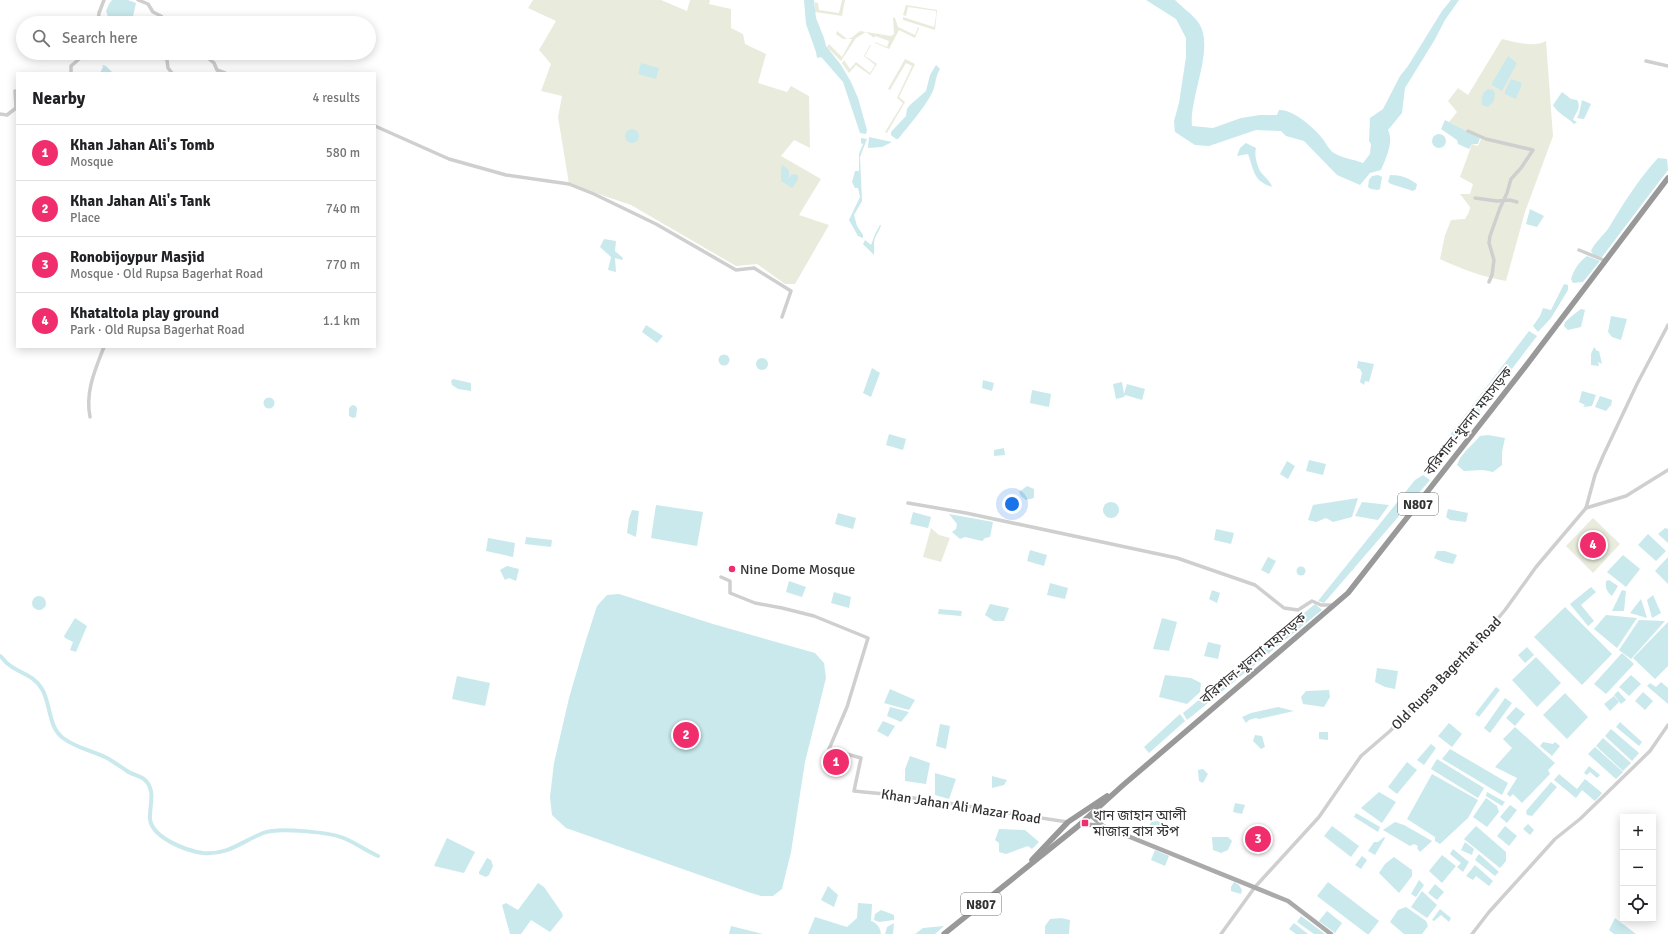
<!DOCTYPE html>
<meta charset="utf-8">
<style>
body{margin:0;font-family:Signika,"Noto Sans Bengali",sans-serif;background:#f2f2f2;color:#202124}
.controls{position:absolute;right:12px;bottom:12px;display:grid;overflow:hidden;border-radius:0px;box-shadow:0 2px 10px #0003}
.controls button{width:36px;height:36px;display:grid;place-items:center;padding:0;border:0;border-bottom:1px solid #e0e0e0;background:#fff;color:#202124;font:20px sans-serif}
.you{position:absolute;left:1012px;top:504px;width:14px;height:14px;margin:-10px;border:3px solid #fff;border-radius:50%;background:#1a73e8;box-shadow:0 0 0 6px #1a73e833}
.badge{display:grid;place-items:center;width:26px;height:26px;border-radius:50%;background:#f02e6d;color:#fff;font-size:13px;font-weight:700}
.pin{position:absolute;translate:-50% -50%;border:2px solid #fff;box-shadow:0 1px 4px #0006}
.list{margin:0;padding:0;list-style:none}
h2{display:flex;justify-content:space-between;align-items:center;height:52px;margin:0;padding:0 16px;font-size:17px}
h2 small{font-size:13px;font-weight:400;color:#757577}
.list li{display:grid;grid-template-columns:26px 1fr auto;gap:12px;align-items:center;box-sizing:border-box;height:56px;padding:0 16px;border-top:1px solid #e0e0e0}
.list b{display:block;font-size:15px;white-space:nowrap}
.list p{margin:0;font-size:13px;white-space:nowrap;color:#757577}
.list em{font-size:13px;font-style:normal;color:#757577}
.icon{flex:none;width:22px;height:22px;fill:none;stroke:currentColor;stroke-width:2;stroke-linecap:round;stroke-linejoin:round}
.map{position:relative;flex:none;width:1668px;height:934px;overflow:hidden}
.search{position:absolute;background:#fff;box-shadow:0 2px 10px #0003;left:16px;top:16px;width:360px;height:44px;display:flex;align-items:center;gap:10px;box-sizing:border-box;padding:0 14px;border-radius:22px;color:#757577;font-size:15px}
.panel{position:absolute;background:#fff;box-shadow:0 2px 10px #0003;left:16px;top:72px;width:360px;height:276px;border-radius:0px}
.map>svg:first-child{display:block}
</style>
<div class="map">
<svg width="1668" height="934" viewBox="0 0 1668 934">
<rect width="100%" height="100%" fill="#fff"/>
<!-- green -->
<g fill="#e9ecdd">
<polygon points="533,0 661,0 687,11 690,0 710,0 709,4 731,9 731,28 743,34 745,44 766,54 758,83 787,92 791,86 809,96 810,148 794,140 781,156 821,179 799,215 829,225 795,284 785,284 757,264 736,266 631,205 569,184 558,117 562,96 541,91 551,64 539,50 556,21 528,8"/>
<polygon points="842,0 845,0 842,16 815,12 815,2 818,3 819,10 839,13"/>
<polygon points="906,5 937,10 935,30 903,20 903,17 934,27 936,16 936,11 908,7 906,16 903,15"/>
<polygon points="893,17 895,18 898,27 915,35 918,27 919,28 915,38 899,30 889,49 875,43 875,42 887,47 889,41 875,36 874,38 866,32 856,38 841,61 827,47 829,44 842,57 852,39 843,39 836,34 837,31 847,39 851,38 860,31 891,36 894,34"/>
<path d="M1502,39c12,3 32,9 44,2l7,95 -28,76 -19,69c-23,-4 -45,-12 -66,-22l5,-24 6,-15 14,-1 4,-7 1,-5 -10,-13h10l3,-10 -13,-7 12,-33 6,2 3,-7 -32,-17 8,-10 -9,-11 10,-13 10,7z"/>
<polygon points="870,45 871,45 865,56 877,64 870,75 856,65 849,73 842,63 844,60 850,69 856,62 870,73 875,65 864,56"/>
<polygon points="905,59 915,64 899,97 905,102 887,133 885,132 903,103 897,98 912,66 906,63 890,90 888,89"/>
<polygon points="1593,518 1620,544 1593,573 1566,546"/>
<polygon points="931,528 939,535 950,538 941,562 923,557"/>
</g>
<!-- water -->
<g fill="#c9e9ed">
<path d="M112,0h16l8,3 -4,18c-7,4 -16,2 -23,-1l-3,-9 3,-7z"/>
<polygon points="804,0 814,0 816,18 824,38 826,46 841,65 851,82 858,98 867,130 866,134 860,133 843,82 823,59 821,57 817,58 816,52 806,24"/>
<path d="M1146,0h29c7,7 17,14 23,22 18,24 -9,75 -6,104l21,2 28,-10 19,-3h17l2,-5c14,-1 35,18 43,28 4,5 7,12 12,15 10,6 19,6 29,10l7,-9 1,-10 -2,-3 1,-23 13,-9 17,-33 8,-10 34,-55 9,-11h8l-14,20 -11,21 -29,47 -3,25 -14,17c6,12 -2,28 -7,40l-11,3 -10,12 -23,-10 -33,-34 -18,-5 -5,-5 -25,-1 -47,16 -14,-1 -20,-13 -1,-11 5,-18 7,-46v-19l-10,-19z"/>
<polygon points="1508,56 1517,63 1502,91 1492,85 1492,83"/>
<polygon points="641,63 659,68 656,79 638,74"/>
<polygon points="102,65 106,66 113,73 100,73 103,67"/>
<path d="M936,65l4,4c-5,8 -4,16 -8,24 -9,17 -22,31 -34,46h-2l-5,-4v-3l15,-16 1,-7 3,-4 16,-14 4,-16z"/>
<polygon points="1511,79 1520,82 1522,84 1516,99 1505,94 1505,91"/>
<path d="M1488,89l5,1 2,3 -1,8 -6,6 -6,-2c-1,-7 0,-12 6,-16z"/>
<path d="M1562,92l9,7 6,1c5,8 -2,13 -4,20l4,2 -3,2c-7,-7 -16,-10 -21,-19z"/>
<polygon points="1582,100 1591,104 1584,119 1577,118 1579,114"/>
<polygon points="1445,120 1480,138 1478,144 1472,144 1469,149 1458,144 1457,140 1441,129"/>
<circle cx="632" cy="136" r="7"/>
<circle cx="1439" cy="141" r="7"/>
<polygon points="869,137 892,142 882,147 868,148"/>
<polygon points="861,138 867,139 860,157 862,201 854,215 857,226 863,235 863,238 858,236 849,220 860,197 858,188 855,188 852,182 855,171 859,171 859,154 863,144 861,143"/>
<path d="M1246,143l10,5c-2,7 1,17 4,23 4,6 10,9 12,16 -19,-6 -18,-17 -24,-33l-11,2 3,-8z"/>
<path d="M1658,158l9,1 1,11 -66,87c-5,0 -8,-1 -11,-6 4,-9 11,-14 17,-22 15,-25 30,-49 50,-71z"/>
<polygon points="783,165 789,170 789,178 792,174 798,175 798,180 792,188 781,181 781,167"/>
<polygon points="1378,175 1382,177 1380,189 1378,190 1371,189 1368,187 1369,180 1372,176"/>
<path d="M1390,175c12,0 18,3 27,9l-1,5 -3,2 -22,-7 -3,-2z"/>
<polygon points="1530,209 1544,216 1537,227 1526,224"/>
<path d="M880,225h1c-1,5 -4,8 -6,13 -2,6 0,11 -1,17l-11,-11 2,-4 6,5 4,-11z"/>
<polygon points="604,239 616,241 615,251 623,258 622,260 615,258 616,272 608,270 611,257 600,247"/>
<path d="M1587,256l13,5 -17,21 -10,1 -2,-4c3,-10 8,-17 16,-23z"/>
<polygon points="1564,284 1568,285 1568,290 1551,318 1538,332 1533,326 1540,316 1543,308 1551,310"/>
<polygon points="1581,309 1585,310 1581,327 1568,330 1564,326 1565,322 1573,315"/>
<polygon points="1611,316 1627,319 1621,340 1612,337 1608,332"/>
<polygon points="646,325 663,336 657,343 642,332"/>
<polygon points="1529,331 1537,336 1434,471 1427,465"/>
<polygon points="1594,347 1597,351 1599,351 1602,364 1598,362 1599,366 1591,365 1591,354"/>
<circle cx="724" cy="360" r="5.5"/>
<circle cx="762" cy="364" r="6"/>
<polygon points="1358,361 1374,364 1369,382 1365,381 1364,385 1360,382 1362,373 1360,369 1357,368"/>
<polygon points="872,368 880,373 871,397 863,393"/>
<polygon points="453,379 471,383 471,391 458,389 452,385 451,381"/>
<polygon points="983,380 994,383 992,391 982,388"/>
<polygon points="1122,382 1124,394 1127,384 1145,389 1142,400 1125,395 1124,397 1116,399 1113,384"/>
<polygon points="1032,390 1051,394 1049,407 1030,403"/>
<polygon points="1582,391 1596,395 1592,406 1583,407 1585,405 1579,402"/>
<polygon points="1600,396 1612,400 1611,406 1610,406 1606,411 1595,407"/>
<circle cx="269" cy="403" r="5.5"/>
<polygon points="352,405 356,406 357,409 356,417 353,418 349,416 349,408"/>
<polygon points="889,434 906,439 903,450 886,445"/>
<path d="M1488,435l17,3 -3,14v13l-9,7 -10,-2 -19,1 -7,-6c4,-12 15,-19 23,-29z"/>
<polygon points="1004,448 1005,455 994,456 994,450"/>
<polygon points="1309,460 1326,464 1323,475 1306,471"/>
<polygon points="1287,461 1295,466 1288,479 1280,474"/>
<polygon points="1423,475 1430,480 1324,603 1318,601 1415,480"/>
<polygon points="1027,486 1034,489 1034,498 1026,500 1021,496 1019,492"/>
<polygon points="1358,498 1352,517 1333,522 1326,518 1316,522 1308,520 1313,505"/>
<circle cx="1111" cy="510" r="8"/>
<polygon points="1362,502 1389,505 1378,520 1355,516"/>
<polygon points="656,505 703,512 697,546 651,538"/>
<polygon points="1448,509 1468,513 1466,522 1450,520 1446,517"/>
<polygon points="632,510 639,511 636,537 627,533 629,518"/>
<polygon points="913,512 931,517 928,528 910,524"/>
<polygon points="838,513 856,518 853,529 835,524"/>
<polygon points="949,514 993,522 990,537 985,538 982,541 965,537 960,539 952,532 956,529 957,524"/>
<polygon points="1665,528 1668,529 1668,543 1658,534"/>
<polygon points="1216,529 1234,533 1231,544 1214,540"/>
<polygon points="1648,534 1666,551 1656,561 1638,545"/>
<polygon points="526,537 552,540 551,547 525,544"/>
<polygon points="488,538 515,543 513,557 486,551"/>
<polygon points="1030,550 1047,555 1044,566 1027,561"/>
<polygon points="1437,551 1445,551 1457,555 1453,564 1443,562 1434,558"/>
<polygon points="1623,555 1640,569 1626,587 1607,572"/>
<polygon points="1268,557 1276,561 1269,574 1261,570"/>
<polygon points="1668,557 1668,584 1655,571"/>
<polygon points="507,566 519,569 516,581 509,578 505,580 500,570"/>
<circle cx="1301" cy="571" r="4.5"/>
<path d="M1609,580l9,6 -6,10c-5,-4 -7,-8 -6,-15z"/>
<polygon points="789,581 806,587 802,597 786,592"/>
<polygon points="1050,583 1068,588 1065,599 1047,595"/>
<polygon points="1591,587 1596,592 1581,605 1594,621 1588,626 1570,604"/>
<polygon points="1212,590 1220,593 1217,603 1209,599"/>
<polygon points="1622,590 1626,591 1624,611 1612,611"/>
<polygon points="834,592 851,597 849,608 831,603"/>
<polygon points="619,594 713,624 815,653 824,663 826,678 805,762 791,852 782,889 773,896 761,896 748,892 566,828 552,815 550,797 554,763 569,698 586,640 597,606 607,595"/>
<polygon points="1653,595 1661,613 1652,618 1647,600"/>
<circle cx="39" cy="603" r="7"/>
<polygon points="1641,599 1647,618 1630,613"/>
<polygon points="990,604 1009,608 1004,621 994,621 985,615"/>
<polygon points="1315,604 1322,610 1187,720 1183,713"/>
<polygon points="1565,607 1612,654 1582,685 1534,637"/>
<polygon points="939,609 962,611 961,616 938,614"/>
<polygon points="1606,615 1637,618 1617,648 1594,629"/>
<polygon points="75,618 87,626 76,652 70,650 73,642 65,638 64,636"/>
<polygon points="1162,618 1177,622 1169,651 1153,649"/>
<polygon points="1639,620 1665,621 1631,659 1619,650"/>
<polygon points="1668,622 1668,666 1655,679 1633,658"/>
<polygon points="1208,642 1221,645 1218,659 1204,656"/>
<polygon points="1527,647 1534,655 1525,663 1518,655"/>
<polygon points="1622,653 1634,664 1606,694 1594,684"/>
<polygon points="1536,657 1561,683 1537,707 1512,680"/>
<polygon points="1377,668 1398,671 1395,689 1385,687 1375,682"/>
<polygon points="1165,675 1191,678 1201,683 1200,692 1187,704 1159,697"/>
<polygon points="1631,675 1641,684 1629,696 1619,687"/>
<polygon points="457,676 490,683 485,706 452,699"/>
<polygon points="1661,682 1668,688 1668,704 1647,686 1650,683 1656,687"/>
<polygon points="1496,687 1500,690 1479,717 1475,714"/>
<polygon points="890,689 915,700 909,710 884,703"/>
<polygon points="1329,690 1330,697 1324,707 1303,704 1301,697 1306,691"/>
<polygon points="1618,691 1626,700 1621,704 1614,695"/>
<polygon points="1643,692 1653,701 1645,710 1635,701"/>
<polygon points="1565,693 1588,717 1567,739 1543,715"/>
<polygon points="1614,696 1619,702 1610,711 1604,704"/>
<polygon points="1505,698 1512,703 1490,733 1484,728"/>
<polygon points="890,707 909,712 901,722 887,716"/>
<polygon points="1278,707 1294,711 1259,719 1256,718 1249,720 1246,723 1242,717 1251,713"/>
<polygon points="1516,707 1525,714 1515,726 1506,718"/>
<polygon points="1180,714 1185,721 1149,753 1144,747"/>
<polygon points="883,721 895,726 888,737 877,731"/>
<polygon points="1620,722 1642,742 1639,746 1616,727"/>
<polygon points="1449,723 1462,734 1452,747 1438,736"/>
<polygon points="940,724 950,726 946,749 936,746"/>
<polygon points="1515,727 1555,763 1548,770 1550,774 1522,803 1513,794 1510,797 1507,794 1517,778 1495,767 1512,748 1503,739"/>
<polygon points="1611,729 1639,753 1632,761 1605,736"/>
<polygon points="1319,732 1328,732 1328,740 1319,739"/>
<polygon points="1255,735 1262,736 1265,747 1261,749 1253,741"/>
<polygon points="1603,738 1631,763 1623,771 1596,746"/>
<polygon points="1543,742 1553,744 1555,742 1560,746 1552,756 1540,746"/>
<polygon points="1431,744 1436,748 1424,765 1417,760"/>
<polygon points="1595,747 1623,772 1616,779 1588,754"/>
<polygon points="1450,749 1508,783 1502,795 1442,759"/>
<polygon points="910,756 930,763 926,784 905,781 905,769"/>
<polygon points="1437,759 1484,788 1478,798 1431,769"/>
<polygon points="1407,762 1417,770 1397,794 1388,787"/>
<polygon points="1589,766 1600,775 1597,778 1590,772 1587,775 1584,773"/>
<polygon points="1203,769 1208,774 1203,783 1199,781 1198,770"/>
<polygon points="935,773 956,779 949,799 935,795"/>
<polygon points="1432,774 1478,800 1468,818 1440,844 1435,841 1435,837 1407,819"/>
<polygon points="1559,774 1577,789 1585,779 1602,793 1595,801 1582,790 1576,798 1554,780"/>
<polygon points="992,776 1007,780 1004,785 992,788"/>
<polygon points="1551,782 1557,787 1532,816 1527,815 1526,811"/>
<polygon points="1379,792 1396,802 1382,823 1361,808"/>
<polygon points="1487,792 1505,802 1502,806 1486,796"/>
<polygon points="1486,798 1497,806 1499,812 1487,827 1473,817"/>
<polygon points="1235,803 1245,805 1242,814 1233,812"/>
<polygon points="1510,805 1517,810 1507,823 1500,817"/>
<polygon points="1356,813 1380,827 1378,832 1354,817"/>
<polygon points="1157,821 1168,825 1154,828 1149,827 1151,822"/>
<polygon points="1395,822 1404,825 1432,841 1420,852 1417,848 1418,846 1414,844 1410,846 1383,830"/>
<polygon points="1528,824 1534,830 1530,835 1523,829"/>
<polygon points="1332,826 1359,846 1351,857 1324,836"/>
<polygon points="1476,826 1506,852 1506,861 1500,868 1464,839"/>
<polygon points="1505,826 1517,836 1509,846 1497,836"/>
<polygon points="999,829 1025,830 1039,842 1032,849 1028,846 1006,854 999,852 999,843 995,840"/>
<polygon points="1212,837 1228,837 1232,841 1228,850 1221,853 1213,850"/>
<polygon points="1384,837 1385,838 1375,855 1368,851 1374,842 1378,842"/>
<polygon points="447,838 475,852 464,873 434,866"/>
<polygon points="1465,842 1474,849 1472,855 1461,850"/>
<polygon points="1453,849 1469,862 1463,872 1457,867 1461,863 1450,854"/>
<polygon points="1155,850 1169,856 1165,866 1151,860"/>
<polygon points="1479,854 1499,872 1495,876 1475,860"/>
<polygon points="1442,855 1456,866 1442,883 1429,871"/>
<polygon points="1362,856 1367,860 1361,869 1355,865"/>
<polygon points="1394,857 1412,870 1412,876 1399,893 1379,873 1385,864"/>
<polygon points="487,858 491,860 493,866 489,875 486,877 479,874 479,872"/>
<polygon points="1475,865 1493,881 1489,886 1476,876 1473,880 1466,876"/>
<polygon points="1419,880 1424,885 1416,897 1411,894"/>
<polygon points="1234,882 1239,885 1242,890 1241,894 1231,891 1231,887"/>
<polygon points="1328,882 1379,921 1369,934 1367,934 1317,896"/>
<polygon points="538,883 544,887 562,913 563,916 550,932 531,920 521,934 510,934 502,905 506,903 518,910"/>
<polygon points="1435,884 1444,892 1437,900 1428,893"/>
<polygon points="828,886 838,895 834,907 821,900"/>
<polygon points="1422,891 1437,905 1427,918 1411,907"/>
<path d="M858,903l14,1 -1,17c6,2 9,6 10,13h-73l7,-17 32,10 10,-9z"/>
<polygon points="1406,907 1426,921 1428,926 1422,934 1404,934 1390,922 1398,910"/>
<polygon points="1440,909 1451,918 1449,922 1441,915 1434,921 1432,920"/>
<polygon points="881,910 894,915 894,920 879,922 874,920 875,914"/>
<polygon points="1327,911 1342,923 1335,933 1319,921"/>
<polygon points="1301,916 1325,934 1314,934 1297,922"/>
<polygon points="1061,918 1070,920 1069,934 1045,934 1045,926 1050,919"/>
<polygon points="1615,918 1636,934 1614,934 1609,930"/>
<polygon points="894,923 893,934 885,934 887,927"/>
<polygon points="1294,923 1308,934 1296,934 1289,929"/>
<polygon points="731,926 763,934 729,934"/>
<polygon points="944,926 935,934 915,934 923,928"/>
</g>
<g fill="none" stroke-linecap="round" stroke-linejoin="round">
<!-- canal -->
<path stroke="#c9e9ed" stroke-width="4" d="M0,656c3,2 5,6 8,8 12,10 25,10 34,25 9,15 6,38 21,49 13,10 30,13 44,20 7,4 14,9 20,13 6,4 15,5 19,10 10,11 3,26 4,38 2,19 37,32 53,34 25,2 38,-11 60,-20 15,-6 68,-1 83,6 11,5 21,12 32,17"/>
<!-- minor -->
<g stroke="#cfcfcf" stroke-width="3.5">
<polyline points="138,0 148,4 153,12 161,16 167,23"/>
<polyline points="98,23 99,13 104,0"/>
<polyline points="171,23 173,23"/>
<polyline points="166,53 168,68 172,73"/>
<polyline points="202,53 214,63 217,70 225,73"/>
<polyline points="1646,61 1668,66"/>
<polyline points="71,73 71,66 86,53"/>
<polyline points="0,114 7,115 16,108 15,91 17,91"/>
<polyline points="375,126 449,159 506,175 569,184 594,194 656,224 736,270 754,268 791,291 782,317"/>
<polyline points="1468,131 1486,139 1533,150 1521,168 1511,179 1507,193 1500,208 1490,236 1489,243 1494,260 1492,275 1489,282"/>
<polyline points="1475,198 1497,201 1510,200 1517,202"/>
<polyline points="1579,250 1606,261"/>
<path d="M90,417c-5,-25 5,-47 14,-70"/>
<polyline points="908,503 966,513 1177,558 1255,585 1284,608 1298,610 1312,601 1321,605 1333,605"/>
<polyline points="1586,508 1626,496 1668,470"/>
<path d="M721,577l9,4v12l25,10 27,5 32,8 54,22 -21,69 -18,42 32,9 -7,33c72,6 142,21 214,31"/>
<polyline points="1221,934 1255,887 1319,817 1361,756 1390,731 1480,640 1505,610 1536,567 1586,508 1595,475 1603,456 1637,384 1668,325"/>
<polyline points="1472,934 1489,912 1555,839 1580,819 1650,751 1668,725"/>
</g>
<!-- major -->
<g stroke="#aaa" stroke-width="4.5">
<polyline points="1090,815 1103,826"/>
<polyline points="1080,824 1103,826 1288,901 1331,934"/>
</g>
<!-- highway -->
<g stroke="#999" stroke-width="5.5">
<polyline points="1032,860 1068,822 1107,796"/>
<polyline points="944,934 1077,827 1122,786 1348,593 1525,367 1668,178"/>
</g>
</g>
<!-- markers -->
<g fill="#f02e6d" stroke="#fff" stroke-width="1.5">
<circle cx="732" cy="569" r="4"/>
<rect x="1081" y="819" width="8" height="8" rx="2"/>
</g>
<g text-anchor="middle" stroke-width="4" stroke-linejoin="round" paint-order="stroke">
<!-- shield labels -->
<g fill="#fff" stroke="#707070" stroke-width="1">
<rect x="1398" y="493" width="40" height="22" rx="3"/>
<rect x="961" y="893" width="40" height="22" rx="3"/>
</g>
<g font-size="13" font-weight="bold" fill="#323232">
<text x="1418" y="509">N807</text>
<text x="981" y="909">N807</text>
</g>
<!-- street labels -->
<g font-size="14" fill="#323232" stroke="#fff">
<text transform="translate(1468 421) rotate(-52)" y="5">বরিশাল-খুলনা মহাসড়ক</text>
<text transform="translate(1253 658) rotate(-40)" y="5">বরিশাল-খুলনা মহাসড়ক</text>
<text transform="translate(1446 673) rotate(-46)" y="5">Old Rupsa Bagerhat Road</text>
<text transform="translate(961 806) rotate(9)" y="5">Khan Jahan Ali Mazar Road</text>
</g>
<!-- poi labels -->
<g font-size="14" fill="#323232" stroke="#fff" text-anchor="start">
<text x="740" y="574">Nine Dome Mosque</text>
<text x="1093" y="820">খান জাহান আলী<tspan x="1093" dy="16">মাজার বাস স্টপ</tspan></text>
</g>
</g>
</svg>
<div class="controls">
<button>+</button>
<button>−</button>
<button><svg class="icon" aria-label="locate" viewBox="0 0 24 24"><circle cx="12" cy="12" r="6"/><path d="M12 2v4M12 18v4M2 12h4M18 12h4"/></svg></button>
</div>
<div class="you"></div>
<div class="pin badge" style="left:836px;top:762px">1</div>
<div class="pin badge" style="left:686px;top:735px">2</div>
<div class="pin badge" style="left:1258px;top:839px">3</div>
<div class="pin badge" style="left:1593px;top:545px">4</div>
<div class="search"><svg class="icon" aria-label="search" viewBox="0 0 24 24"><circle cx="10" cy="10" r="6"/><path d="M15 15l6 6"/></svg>Search here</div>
<section class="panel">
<h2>Nearby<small>4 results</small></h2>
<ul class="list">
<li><span class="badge">1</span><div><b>Khan Jahan Ali's Tomb</b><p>Mosque</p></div><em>580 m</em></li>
<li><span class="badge">2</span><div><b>Khan Jahan Ali's Tank</b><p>Place</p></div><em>740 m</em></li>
<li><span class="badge">3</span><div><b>Ronobijoypur Masjid</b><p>Mosque · Old Rupsa Bagerhat Road</p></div><em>770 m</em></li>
<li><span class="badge">4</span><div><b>Khataltola play ground</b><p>Park · Old Rupsa Bagerhat Road</p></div><em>1.1 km</em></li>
</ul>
</section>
</div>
